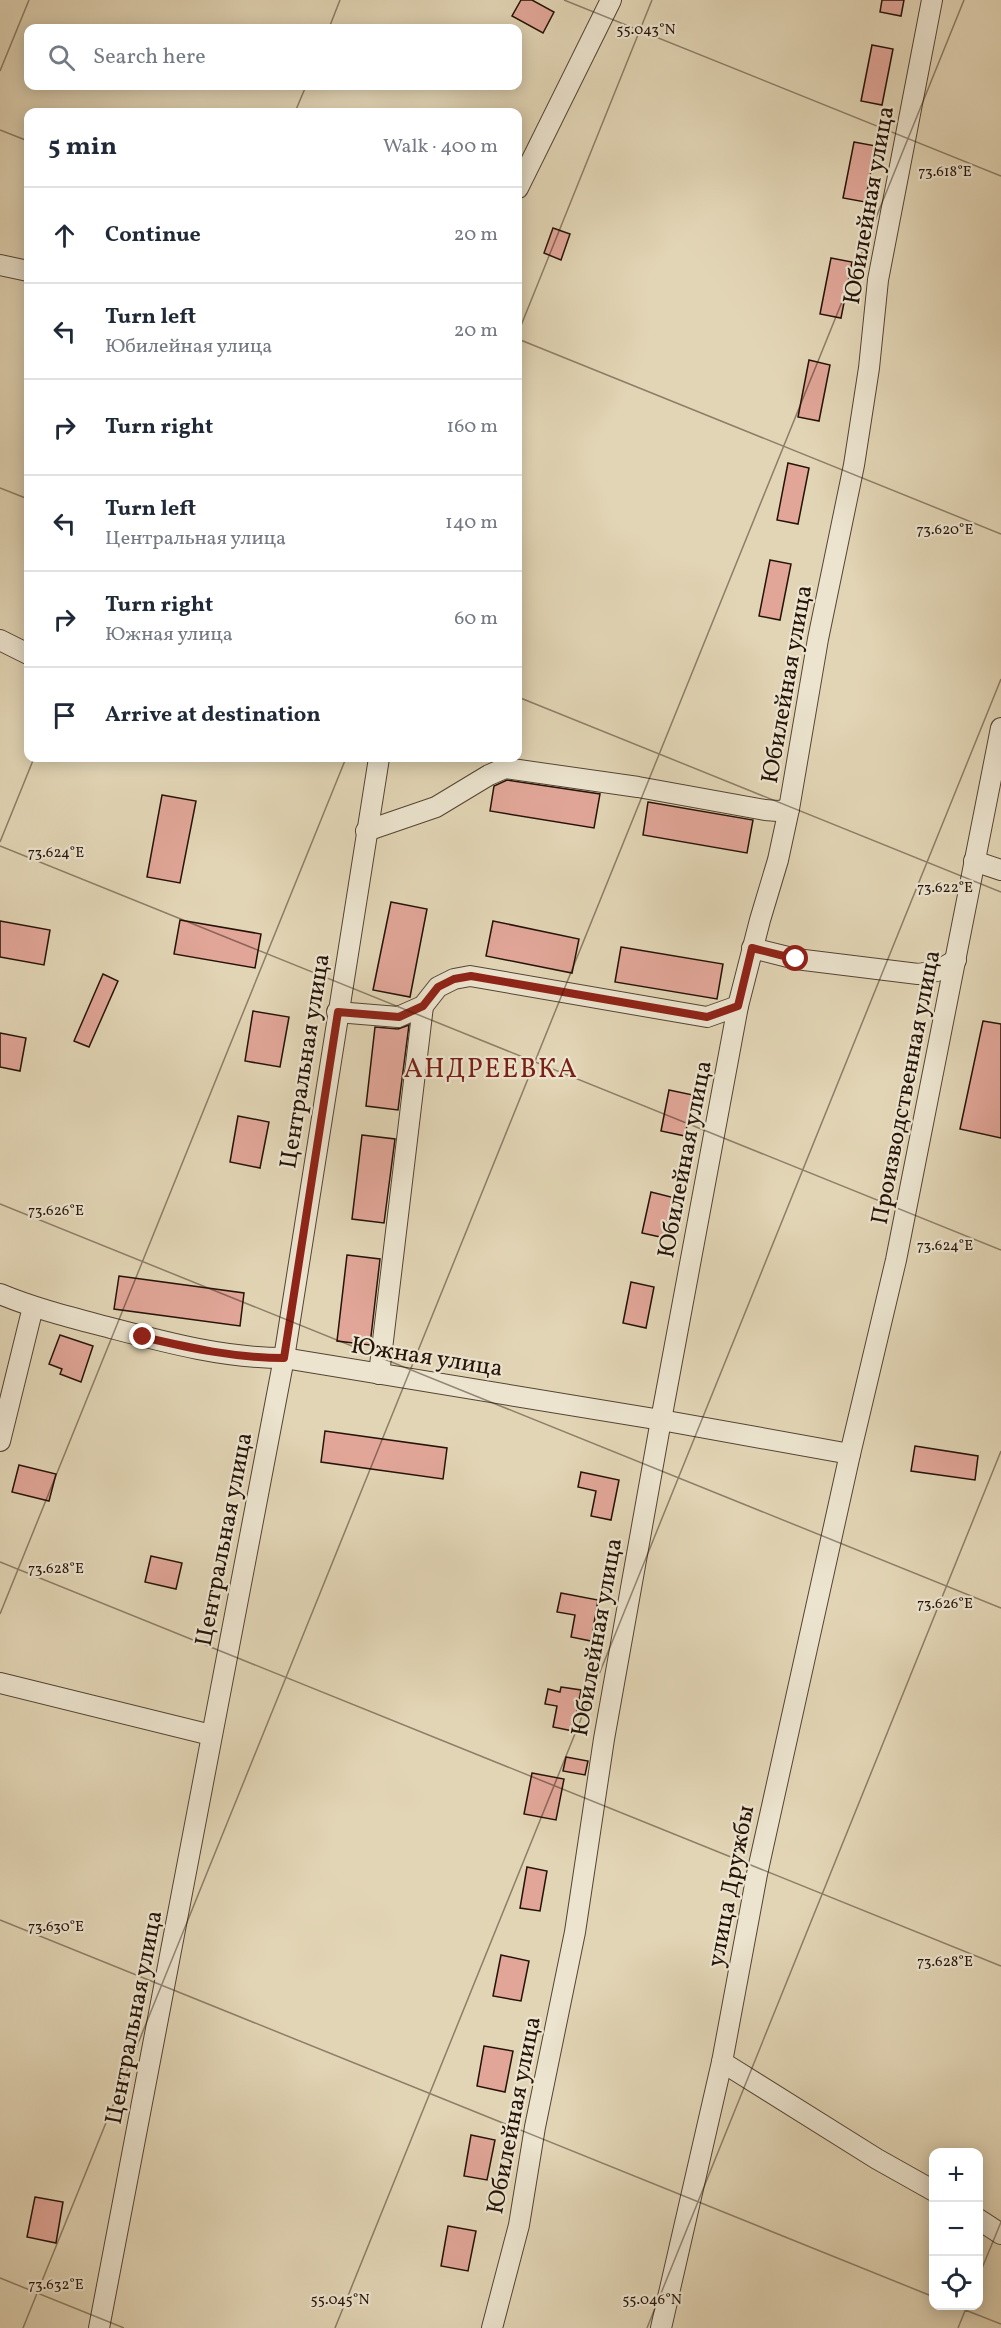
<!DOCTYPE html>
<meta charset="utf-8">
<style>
body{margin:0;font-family:Vollkorn,serif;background:#f2f2f3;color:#1f2937}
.controls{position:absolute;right:18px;bottom:18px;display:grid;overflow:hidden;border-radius:12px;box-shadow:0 3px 15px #0003}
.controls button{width:54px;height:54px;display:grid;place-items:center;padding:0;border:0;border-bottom:2px solid #e0e1e3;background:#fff;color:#1f2937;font:30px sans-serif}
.stop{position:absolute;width:18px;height:18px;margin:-14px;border:4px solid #8f2418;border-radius:50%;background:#fff}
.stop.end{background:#8f2418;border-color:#fff;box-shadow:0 2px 6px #0008}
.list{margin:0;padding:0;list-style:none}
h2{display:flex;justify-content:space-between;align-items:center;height:78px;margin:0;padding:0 24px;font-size:26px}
h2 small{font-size:20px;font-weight:400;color:#747a83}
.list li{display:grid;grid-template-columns:39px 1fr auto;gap:18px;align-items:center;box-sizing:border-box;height:96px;padding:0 24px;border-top:2px solid #e0e1e3}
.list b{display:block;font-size:22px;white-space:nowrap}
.list p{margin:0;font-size:20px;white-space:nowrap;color:#747a83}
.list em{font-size:20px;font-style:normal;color:#747a83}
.icon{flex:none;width:33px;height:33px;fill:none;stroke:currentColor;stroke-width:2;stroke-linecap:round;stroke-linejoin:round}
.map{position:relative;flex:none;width:1001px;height:2328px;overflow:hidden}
.search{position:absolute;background:#fff;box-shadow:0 3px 15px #0003;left:24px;top:24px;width:498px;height:66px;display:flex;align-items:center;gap:15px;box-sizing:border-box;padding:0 21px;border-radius:12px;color:#747a83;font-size:22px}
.panel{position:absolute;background:#fff;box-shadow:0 3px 15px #0003;left:24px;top:108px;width:498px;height:654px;border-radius:12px}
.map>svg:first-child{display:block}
</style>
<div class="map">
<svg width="1001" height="2328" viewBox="0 0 1001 2328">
<rect width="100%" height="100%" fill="#e2d5b5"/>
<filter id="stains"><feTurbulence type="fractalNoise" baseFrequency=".00333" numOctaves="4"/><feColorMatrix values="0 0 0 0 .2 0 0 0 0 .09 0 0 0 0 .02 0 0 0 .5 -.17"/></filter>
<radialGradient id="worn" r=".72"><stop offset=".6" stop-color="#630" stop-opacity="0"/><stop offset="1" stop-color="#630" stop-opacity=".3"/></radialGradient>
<!-- building -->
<g fill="#e1a698" stroke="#251308" stroke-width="1.5">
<polygon points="521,0 532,0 554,12 543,33 512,16"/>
<polygon points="882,0 904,0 901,16 880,12"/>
<polygon points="872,45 893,49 882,105 861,101"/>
<polygon points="854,142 876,146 865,202 843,198"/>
<polygon points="553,228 570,234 561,260 544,253"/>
<polygon points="831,258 852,262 841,318 820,314"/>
<polygon points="809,360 830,365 819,421 798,417"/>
<polygon points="788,463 809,468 798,524 777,520"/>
<polygon points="770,560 791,564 780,620 759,616"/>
<polygon points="507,780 600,794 594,828 490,811 494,786"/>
<polygon points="162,795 196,801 180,883 147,877"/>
<polygon points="648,802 753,820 747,853 643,835"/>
<polygon points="391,902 427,909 410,997 373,990"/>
<polygon points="180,920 261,934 255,968 174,954"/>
<polygon points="0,921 50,930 44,965 0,957"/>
<polygon points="493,921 579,939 572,973 486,956"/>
<polygon points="621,947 723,964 717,999 615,982"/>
<polygon points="103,974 118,981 89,1047 74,1041"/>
<polygon points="253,1011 289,1017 280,1067 245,1061"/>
<polygon points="983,1021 1001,1024 1001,1138 960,1129"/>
<polygon points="409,1025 398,1110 366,1106 375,1027 398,1029"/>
<polygon points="0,1033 26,1038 20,1071 0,1067"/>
<polygon points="669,1090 693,1095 685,1136 661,1131"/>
<polygon points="238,1116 269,1122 260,1168 230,1162"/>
<polygon points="362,1135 395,1139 384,1223 352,1219"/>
<polygon points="651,1192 675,1198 665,1238 642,1233"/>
<polygon points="347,1255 380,1259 370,1345 337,1341"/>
<polygon points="119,1276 244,1293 240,1326 114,1309"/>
<polygon points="631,1282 654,1287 646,1328 623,1323"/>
<polygon points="60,1335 93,1346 81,1382 60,1374 62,1369 49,1364"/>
<polygon points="325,1431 447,1448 443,1479 321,1462"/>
<polygon points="915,1446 978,1456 975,1480 911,1471"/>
<polygon points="19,1465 56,1474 49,1501 12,1492"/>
<polygon points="581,1472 619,1480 611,1520 591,1516 596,1491 578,1487"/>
<polygon points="151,1556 182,1563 176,1589 145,1582"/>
<polygon points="561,1593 598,1600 591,1641 571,1637 575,1615 557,1612"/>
<polygon points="561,1687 581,1690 573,1731 553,1727 557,1706 545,1704 548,1689 560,1692"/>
<polygon points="566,1757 588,1761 585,1775 563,1771"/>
<polygon points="532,1773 564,1779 556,1820 524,1814"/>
<polygon points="527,1867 547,1871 540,1911 520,1908"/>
<polygon points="501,1955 529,1961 521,2001 493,1996"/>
<polygon points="484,2046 513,2051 505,2092 477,2086"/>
<polygon points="471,2135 495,2140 487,2180 464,2176"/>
<polygon points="35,2197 63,2202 56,2243 27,2237"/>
<polygon points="448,2226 476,2231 468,2271 441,2266"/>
</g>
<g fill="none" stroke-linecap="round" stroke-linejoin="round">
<defs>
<g id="minor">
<polyline points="518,188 611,0"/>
<polyline points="0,265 28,271"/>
<polyline points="0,640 28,654"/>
<polyline points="366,831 436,807 489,775 505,768 638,787 765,810 778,811 789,809"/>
<polyline points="974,861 1001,870"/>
<polyline points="752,948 796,959 918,974 937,971 956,960"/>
<polyline points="337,1012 398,1017 423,1006 438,987 454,979 470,976 707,1017 738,1006"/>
<path d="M0,1294c36,15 73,24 111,34 57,15 113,30 173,30l377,62 189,34"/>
<polyline points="379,1374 423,1006"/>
<polyline points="0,1441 33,1307"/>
<polyline points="0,1683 211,1735"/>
<polyline points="722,2062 877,2159 934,2191"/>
<polyline points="978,2219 1001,2234"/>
<polyline points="99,2328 284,1358 379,758"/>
<polyline points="492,2328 519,2225 535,2127 575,1932 604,1739 661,1420 738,1006 760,920 778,860 789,809 818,639 854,465 869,368 878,280 932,0"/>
<polyline points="661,2328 722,2062 757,1874 850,1454 896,1260 1001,728"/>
</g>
</defs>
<!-- minor casing -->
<use href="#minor" stroke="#544433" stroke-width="22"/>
<!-- minor -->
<use href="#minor" stroke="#ece4cf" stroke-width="20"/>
</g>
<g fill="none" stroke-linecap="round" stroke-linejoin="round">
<!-- route -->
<path stroke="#8f2418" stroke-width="8" d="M143,1337c47,11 92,21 141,21l54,-346 61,5 24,-11 15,-19 16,-8 17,-3 236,41 31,-11 14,-58 44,11"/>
</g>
<!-- ticks -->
<path fill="none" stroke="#251308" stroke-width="1.5" stroke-opacity="0.45" d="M564,0l437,176M329,28l11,-28M0,71l29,-71M295,112l11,-26M0,130l28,11M518,333l134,-333M518,339l483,195M0,488l28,11M518,697l483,195M0,842l34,-84M0,846l1001,404M0,1204l1001,404M0,1562l1001,404M0,1614l346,-856M0,1920l934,377M0,2278l124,50M978,2278l23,-56M955,2306l46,18M23,2328l941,-2328M335,2328l666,-1649M647,2328l354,-877M958,2328l9,-22"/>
<g text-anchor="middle" stroke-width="4.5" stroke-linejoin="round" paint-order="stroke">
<!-- street labels -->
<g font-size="24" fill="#251308" stroke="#ece4cf">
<text transform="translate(868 205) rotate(-80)" y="8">Юбилейная улица</text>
<text transform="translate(786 684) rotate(-80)" y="8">Юбилейная улица</text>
<text transform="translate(304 1061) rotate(-81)" y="8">Центральная улица</text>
<text transform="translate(905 1087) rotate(-79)" y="8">Производственная улица</text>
<text transform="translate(684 1159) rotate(-79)" y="8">Юбилейная улица</text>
<text transform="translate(427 1356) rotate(9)" y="8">Южная улица</text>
<text transform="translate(223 1539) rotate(-79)" y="8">Центральная улица</text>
<text transform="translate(596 1637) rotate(-80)" y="8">Юбилейная улица</text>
<text transform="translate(730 1886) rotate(-79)" y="8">улица Дружбы</text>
<text transform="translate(133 2017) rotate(-79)" y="8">Центральная улица</text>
<text transform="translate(513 2115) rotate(-79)" y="8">Юбилейная улица</text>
</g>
<!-- quarter labels -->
<g font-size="27" letter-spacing="1.5" fill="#7a1f14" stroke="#ece4cf">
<text x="491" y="1077">АНДРЕЕВКА</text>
</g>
</g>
<g font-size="15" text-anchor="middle" fill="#251308" stroke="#ece4cf" stroke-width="4.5" stroke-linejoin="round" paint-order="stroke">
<text x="646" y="34">55.043°N</text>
<text x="945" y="176">73.618°E</text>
<text x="945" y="534">73.620°E</text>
<text x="56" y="857">73.624°E</text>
<text x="945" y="892">73.622°E</text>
<text x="56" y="1215">73.626°E</text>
<text x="945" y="1250">73.624°E</text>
<text x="56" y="1573">73.628°E</text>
<text x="945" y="1608">73.626°E</text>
<text x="56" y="1931">73.630°E</text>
<text x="945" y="1966">73.628°E</text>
<text x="56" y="2289">73.632°E</text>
<text x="340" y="2304">55.045°N</text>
<text x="652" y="2304">55.046°N</text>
</g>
<rect width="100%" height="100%" filter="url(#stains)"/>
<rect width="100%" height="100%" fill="url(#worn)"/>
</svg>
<div class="controls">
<button>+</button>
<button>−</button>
<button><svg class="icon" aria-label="locate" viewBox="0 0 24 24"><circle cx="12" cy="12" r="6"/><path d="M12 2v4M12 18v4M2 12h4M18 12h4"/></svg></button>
</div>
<div class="stop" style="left:796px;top:959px"></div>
<div class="stop end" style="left:143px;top:1337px"></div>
<div class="search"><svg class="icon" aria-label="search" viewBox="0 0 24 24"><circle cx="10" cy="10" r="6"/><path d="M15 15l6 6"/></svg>Search here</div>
<section class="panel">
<h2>5 min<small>Walk · 400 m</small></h2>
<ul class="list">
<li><svg class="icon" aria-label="ahead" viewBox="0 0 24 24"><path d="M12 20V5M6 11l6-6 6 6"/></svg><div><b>Continue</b></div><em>20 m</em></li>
<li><svg class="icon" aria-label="left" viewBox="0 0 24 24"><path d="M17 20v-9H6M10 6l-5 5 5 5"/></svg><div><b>Turn left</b><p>Юбилейная улица</p></div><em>20 m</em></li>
<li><svg class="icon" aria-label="right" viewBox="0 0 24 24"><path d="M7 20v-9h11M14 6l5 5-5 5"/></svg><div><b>Turn right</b></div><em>160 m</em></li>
<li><svg class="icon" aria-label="left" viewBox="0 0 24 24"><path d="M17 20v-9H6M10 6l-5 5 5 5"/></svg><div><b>Turn left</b><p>Центральная улица</p></div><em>140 m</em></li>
<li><svg class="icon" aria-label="right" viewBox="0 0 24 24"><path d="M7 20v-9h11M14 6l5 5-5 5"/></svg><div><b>Turn right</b><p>Южная улица</p></div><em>60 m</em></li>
<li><svg class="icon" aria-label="arrive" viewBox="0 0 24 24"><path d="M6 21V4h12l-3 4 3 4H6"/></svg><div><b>Arrive at destination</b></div></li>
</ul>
</section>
</div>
